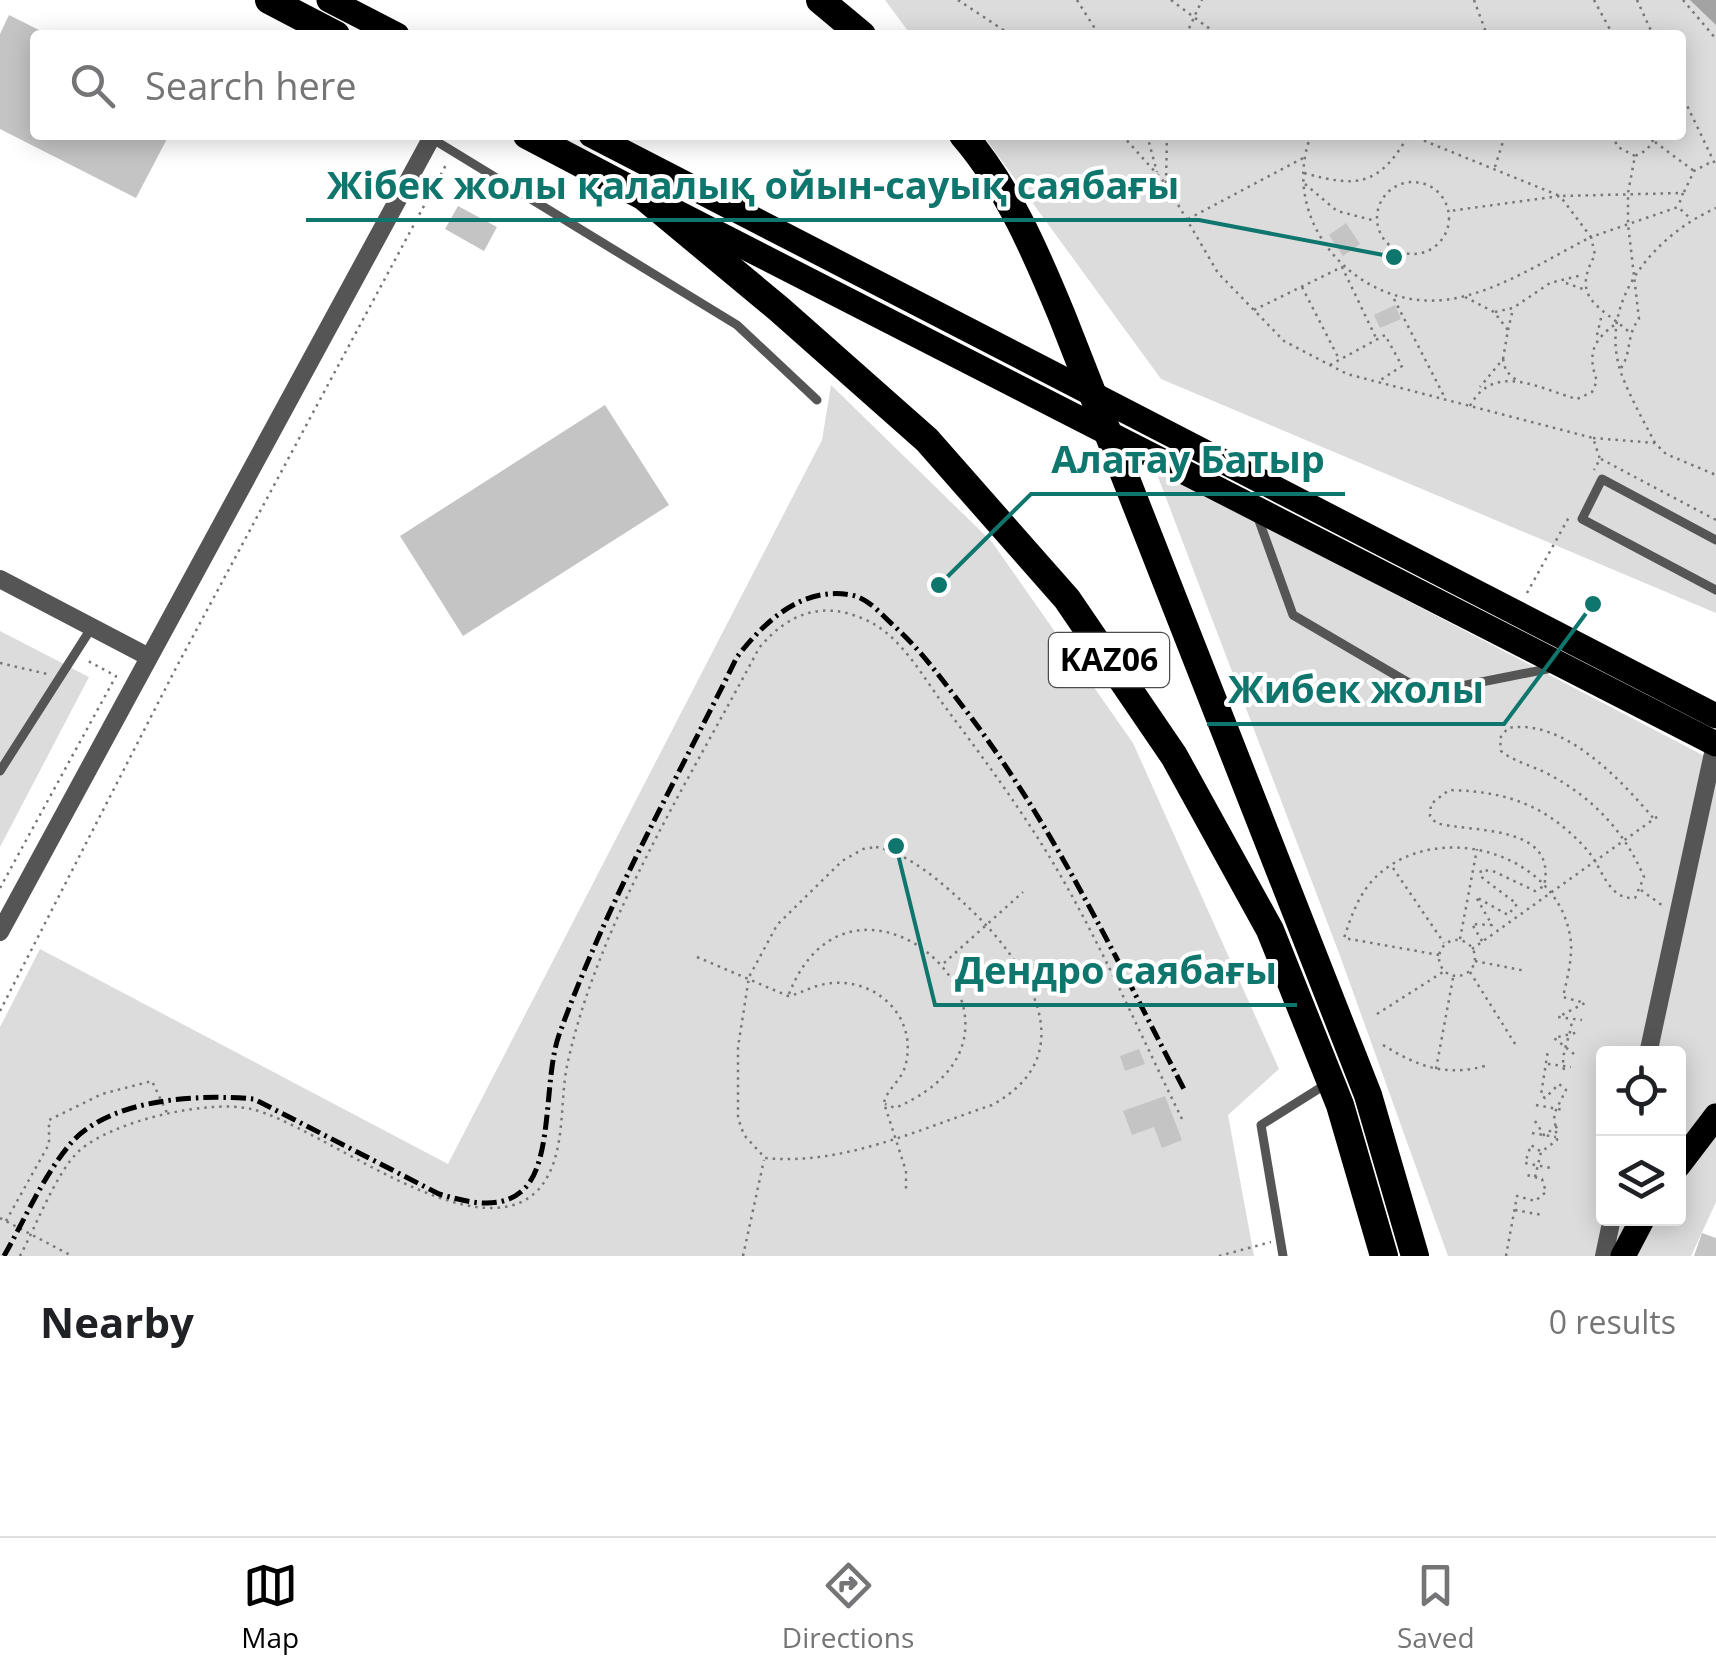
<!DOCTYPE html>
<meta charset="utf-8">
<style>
body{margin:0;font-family:"Open Sans",sans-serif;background:#f6f6f6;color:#202124}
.controls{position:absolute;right:30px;bottom:30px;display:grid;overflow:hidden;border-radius:10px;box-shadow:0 5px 25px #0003}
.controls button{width:90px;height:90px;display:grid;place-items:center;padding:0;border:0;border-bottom:2px solid #e0e0e0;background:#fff;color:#202124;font:50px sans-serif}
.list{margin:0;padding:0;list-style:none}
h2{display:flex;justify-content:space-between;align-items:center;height:130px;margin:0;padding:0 40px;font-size:42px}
h2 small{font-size:32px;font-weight:400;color:#757577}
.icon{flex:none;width:55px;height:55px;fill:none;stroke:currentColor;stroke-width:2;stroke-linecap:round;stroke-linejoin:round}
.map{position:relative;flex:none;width:1716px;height:1256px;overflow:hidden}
.search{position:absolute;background:#fff;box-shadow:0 5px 25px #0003;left:30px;right:30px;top:30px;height:110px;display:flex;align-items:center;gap:25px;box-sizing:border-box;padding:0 35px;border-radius:10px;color:#757577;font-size:38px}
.sheet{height:280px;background:#fff}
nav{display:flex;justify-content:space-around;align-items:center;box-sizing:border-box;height:140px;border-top:2px solid #e0e0e0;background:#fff;font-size:28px;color:#757577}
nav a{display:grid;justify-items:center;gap:5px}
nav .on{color:#000}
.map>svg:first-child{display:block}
</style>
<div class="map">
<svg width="1716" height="1256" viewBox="0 0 1716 1256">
<rect width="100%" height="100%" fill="#fff"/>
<!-- green -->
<g fill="#dcdcdc" fill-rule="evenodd">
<polygon points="885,0 1716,0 1716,613 1161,379 983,135 1681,135 1681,35 911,35"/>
<polygon points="831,385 992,542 1133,743 1279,1069 1228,1115 1254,1256 0,1256 0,1027 40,949 448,1164 822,440"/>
<path d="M1155,469l561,293v440l-25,54h-243l-109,-303zM1604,1054h74v164h-74z"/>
<polygon points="0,631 89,677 0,847"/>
</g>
<!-- water -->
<polygon fill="#a3a3a3" points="1690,0 1716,0 1716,25"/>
<!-- building -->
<g fill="#c4c4c4">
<polygon points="9,15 49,35 35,35 35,135 169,135 136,198 0,129 0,34"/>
<polygon points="458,206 497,227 484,251 445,229"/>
<polygon points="1346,223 1360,244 1343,256 1329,235"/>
<polygon points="1395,305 1401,319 1380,328 1374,315"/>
<polygon points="605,405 669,505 463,636 400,536"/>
<polygon points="1139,1049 1145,1064 1125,1071 1120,1056"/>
<polygon points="1165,1096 1182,1140 1162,1148 1154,1127 1132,1135 1123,1111"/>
<polygon points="1702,1233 1716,1238 1716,1256 1694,1256"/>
</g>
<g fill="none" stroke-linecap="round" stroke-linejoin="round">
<!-- path -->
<g stroke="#777" stroke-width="2.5" stroke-dasharray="2.5 5" stroke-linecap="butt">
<polyline points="958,0 1011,35"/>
<polyline points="1077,0 1099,35"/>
<polyline points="1171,0 1218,35"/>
<polyline points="1474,0 1487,35"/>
<polyline points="1594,0 1613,35"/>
<polyline points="1637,0 1653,35"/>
<polyline points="1683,0 1716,39"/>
<polyline points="1186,35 1202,0"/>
<polyline points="1681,93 1716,166"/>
<polyline points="1122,135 1166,184 1218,273 1284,341 1347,374 1593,438 1600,459 1594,470"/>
<polyline points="1147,135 1157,172"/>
<path d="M1311,135c-34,89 50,179 140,164 49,-8 96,-40 140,-62l-31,-41 -111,15"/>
<polyline points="1410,135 1560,196 1683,193 1678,207"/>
<polyline points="1612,135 1618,147 1635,156"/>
<polyline points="1655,142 1694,171"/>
<polyline points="1495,167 1505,135"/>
<path d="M1304,173c53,15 75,13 104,-37"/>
<circle cx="1413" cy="218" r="36"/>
<polyline points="1166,183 1167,135"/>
<polyline points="1305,184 1337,211 1376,221"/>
<polyline points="1684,192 1694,171 1713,161"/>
<polyline points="1188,219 1305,157"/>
<polyline points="1566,283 1583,289"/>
<polyline points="1302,287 1339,359"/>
<polyline points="1465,297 1494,312 1508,330 1503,359 1480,387"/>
<polyline points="1394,299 1445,398"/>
<polyline points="1254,310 1342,267 1377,340"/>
<polyline points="1495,312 1513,308 1550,283 1582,275"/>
<polyline points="1508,330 1513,309"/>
<path d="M1628,331c-30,-26 -57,-33 -33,-76l-4,-18 87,-30 13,12"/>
<polyline points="1597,335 1602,314"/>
<polyline points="1503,359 1506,371 1516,380"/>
<polyline points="1330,365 1385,335 1402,366 1379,381"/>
<path d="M1621,368c11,-16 5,-33 18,-49l-11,-95v-31l7,-37 12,-6 9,-15"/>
<path d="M1470,406c24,-45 70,-17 107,-7l15,-7 5,-11c-10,-28 -4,-41 20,-58"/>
<polyline points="1593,438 1655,443 1666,454 1716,475"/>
<path d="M1655,443c-12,-23 -25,-46 -34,-70 -24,-72 34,-138 95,-165"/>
<polyline points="1601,459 1716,520"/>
<polyline points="1527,593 1569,517"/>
<polyline points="0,663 47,674"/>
<path d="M876,847c34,7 65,35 90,58 57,53 123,147 26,200 -72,24 -150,61 -227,53l-21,-23 -6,-17v-71l11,-70 28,-52 65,-64 21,-12z"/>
<polyline points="1393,868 1444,943"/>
<polyline points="0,888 116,676 88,661"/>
<polyline points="1641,890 1663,906"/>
<polyline points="1460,939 1477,849"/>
<circle cx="1457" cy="958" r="18"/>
<path d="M1482,941l-10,-17 20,1 -16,-28 32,18 9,-11 -37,-28 1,-6 12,1 42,20 9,-5c14,-62 -70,-53 -108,-63l-6,-7 1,-12 18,-14c33,1 62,5 91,21 18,10 35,25 48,40 15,18 20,49 47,47l9,-21c-19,-45 -51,-79 -94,-102 -16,-9 -34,-12 -49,-24l-1,-13 8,-10c56,-10 113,52 146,91"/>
<polyline points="1472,949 1661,814"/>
<path d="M1439,955l-95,-17c7,-21 13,-39 27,-56 60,-67 191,-31 200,61 1,18 -4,36 -8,54l22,6 -27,14 24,3"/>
<path d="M697,957l91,39c12,-2 18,-7 29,-10 50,-15 101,25 89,77 -3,17 -19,25 -22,40l22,68v18"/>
<polyline points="1475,961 1526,971"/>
<polyline points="944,963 1023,892"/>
<polyline points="1470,972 1517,1047"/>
<path d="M789,994c65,-167 289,36 106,114l-10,-4"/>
<polyline points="0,1011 177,666 447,163"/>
<polyline points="1377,1014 1443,972"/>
<path d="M1383,1045c34,21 62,32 102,21"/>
<polyline points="1574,1054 1554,1038 1579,1032"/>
<polyline points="1548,1064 1571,1067"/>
<polyline points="1436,1069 1453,978"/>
<path d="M1564,1070c-4,-18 7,-32 8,-51"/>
<polyline points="1536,1105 1563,1110"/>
<polyline points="1535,1121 1544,1135 1561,1124"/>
<polyline points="1532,1133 1556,1137"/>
<polyline points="1540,1151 1531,1145 1525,1163 1551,1168"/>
<polyline points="1535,1177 1541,1152 1557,1140 1554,1114 1566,1090 1559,1084 1545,1098 1541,1095 1548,1050"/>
<polyline points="1515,1210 1542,1215"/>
<polyline points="0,1218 72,1256"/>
<polyline points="6,1221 49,1144 49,1120 102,1094 152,1081 167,1113"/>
<path d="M20,1256c15,-28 37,-85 59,-105 33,-30 129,-52 172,-42 72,17 225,147 288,80 28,-33 20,-84 28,-123 31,-145 124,-288 192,-418 29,-35 64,-48 107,-28 34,15 56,55 77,84 44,59 88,118 124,183 42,75 77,155 115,232"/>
<polyline points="743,1256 764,1160"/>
<polyline points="1219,1256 1271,1242"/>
<polyline points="1506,1256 1517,1196 1535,1201 1546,1192 1542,1179 1523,1174"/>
</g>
<!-- service -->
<g stroke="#555" stroke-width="9">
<polyline points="431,138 737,325 817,400"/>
<polyline points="1257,515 1293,615 1426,693 1552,668"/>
<polyline points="1716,540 1602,479 1582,519 1716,590"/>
<polyline points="0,771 92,627"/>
<polyline points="1283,1256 1261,1125 1328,1083"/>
</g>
<!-- minor -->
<g stroke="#555" stroke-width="18">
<polyline points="0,579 147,656"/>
<polyline points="0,932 433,135"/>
<polyline points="1648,1054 1715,744"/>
<polyline points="1604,1256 1612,1218"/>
</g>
<!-- primary -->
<g stroke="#000" stroke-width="25">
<polyline points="329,0 397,35"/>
<polyline points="591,135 1716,716"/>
<polyline points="670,209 1716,744"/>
<polyline points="1678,1166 1716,1116"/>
<polyline points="1623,1256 1643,1218"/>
</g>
<!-- trunk -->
<g stroke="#000" stroke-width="28">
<polyline points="269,0 336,35"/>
<polyline points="820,0 862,35"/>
<polyline points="527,135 643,196 779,309 927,440 1067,599 1174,756 1270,930 1340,1105 1384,1256"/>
<path d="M963,135c45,52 73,118 99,181l306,779 47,161"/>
</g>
<!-- rail -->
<path stroke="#000" stroke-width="5" stroke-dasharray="15 5 2.5 5" stroke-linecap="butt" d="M4,1256c21,-37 39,-80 67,-113 40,-45 128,-49 183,-44l185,95c28,8 63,18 86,-6 28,-29 19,-111 34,-153 47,-131 117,-254 178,-378 27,-35 65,-71 114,-62 17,3 30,19 42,30 29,26 50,56 74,87 89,117 151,251 219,381"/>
</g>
<g text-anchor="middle" stroke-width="8" stroke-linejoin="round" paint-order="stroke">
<!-- shield labels -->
<rect fill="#fff" stroke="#4c4c4c" stroke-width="2.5" x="1049" y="633" width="120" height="54" rx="8"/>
<g font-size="32" font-weight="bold" fill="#000">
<text x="1109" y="671">KАZ06</text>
</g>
</g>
<!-- callouts -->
<path fill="none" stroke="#0f766e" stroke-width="4" d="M1394 257L1199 220H306M939 585L1031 494H1345M1593 604L1504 724H1207M896 846L935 1005H1297"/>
<g fill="#0f766e" stroke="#fff" stroke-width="4">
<circle cx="1394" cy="257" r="10"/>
<circle cx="939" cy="585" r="10"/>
<circle cx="1593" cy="604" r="10"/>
<circle cx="896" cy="846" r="10"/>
</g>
<g font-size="38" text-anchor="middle" font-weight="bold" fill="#0f766e" stroke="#fff" stroke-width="8" stroke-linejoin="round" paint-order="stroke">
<text x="753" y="199">Жібек жолы қалалық ойын-сауық саябағы</text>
<text x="1188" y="473">Алатау Батыр</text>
<text x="1356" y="703">Жибек жолы</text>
<text x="1116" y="984">Дендро саябағы</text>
</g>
</svg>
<div class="controls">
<button><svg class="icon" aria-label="locate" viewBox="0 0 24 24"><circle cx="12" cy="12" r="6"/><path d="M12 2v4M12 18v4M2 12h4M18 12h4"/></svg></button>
<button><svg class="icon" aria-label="layers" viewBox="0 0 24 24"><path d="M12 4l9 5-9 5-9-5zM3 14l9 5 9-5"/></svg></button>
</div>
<div class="search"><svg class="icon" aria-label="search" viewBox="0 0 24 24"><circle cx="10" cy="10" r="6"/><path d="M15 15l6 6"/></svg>Search here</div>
</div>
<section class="sheet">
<h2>Nearby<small>0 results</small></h2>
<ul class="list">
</ul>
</section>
<nav>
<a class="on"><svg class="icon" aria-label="map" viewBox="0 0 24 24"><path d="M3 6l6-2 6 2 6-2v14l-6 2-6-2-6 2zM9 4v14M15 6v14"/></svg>Map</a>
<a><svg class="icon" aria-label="directions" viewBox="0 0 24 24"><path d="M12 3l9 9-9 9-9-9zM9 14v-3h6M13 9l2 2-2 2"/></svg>Directions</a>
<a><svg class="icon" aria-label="saved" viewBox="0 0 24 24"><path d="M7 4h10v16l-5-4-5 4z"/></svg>Saved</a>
</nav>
